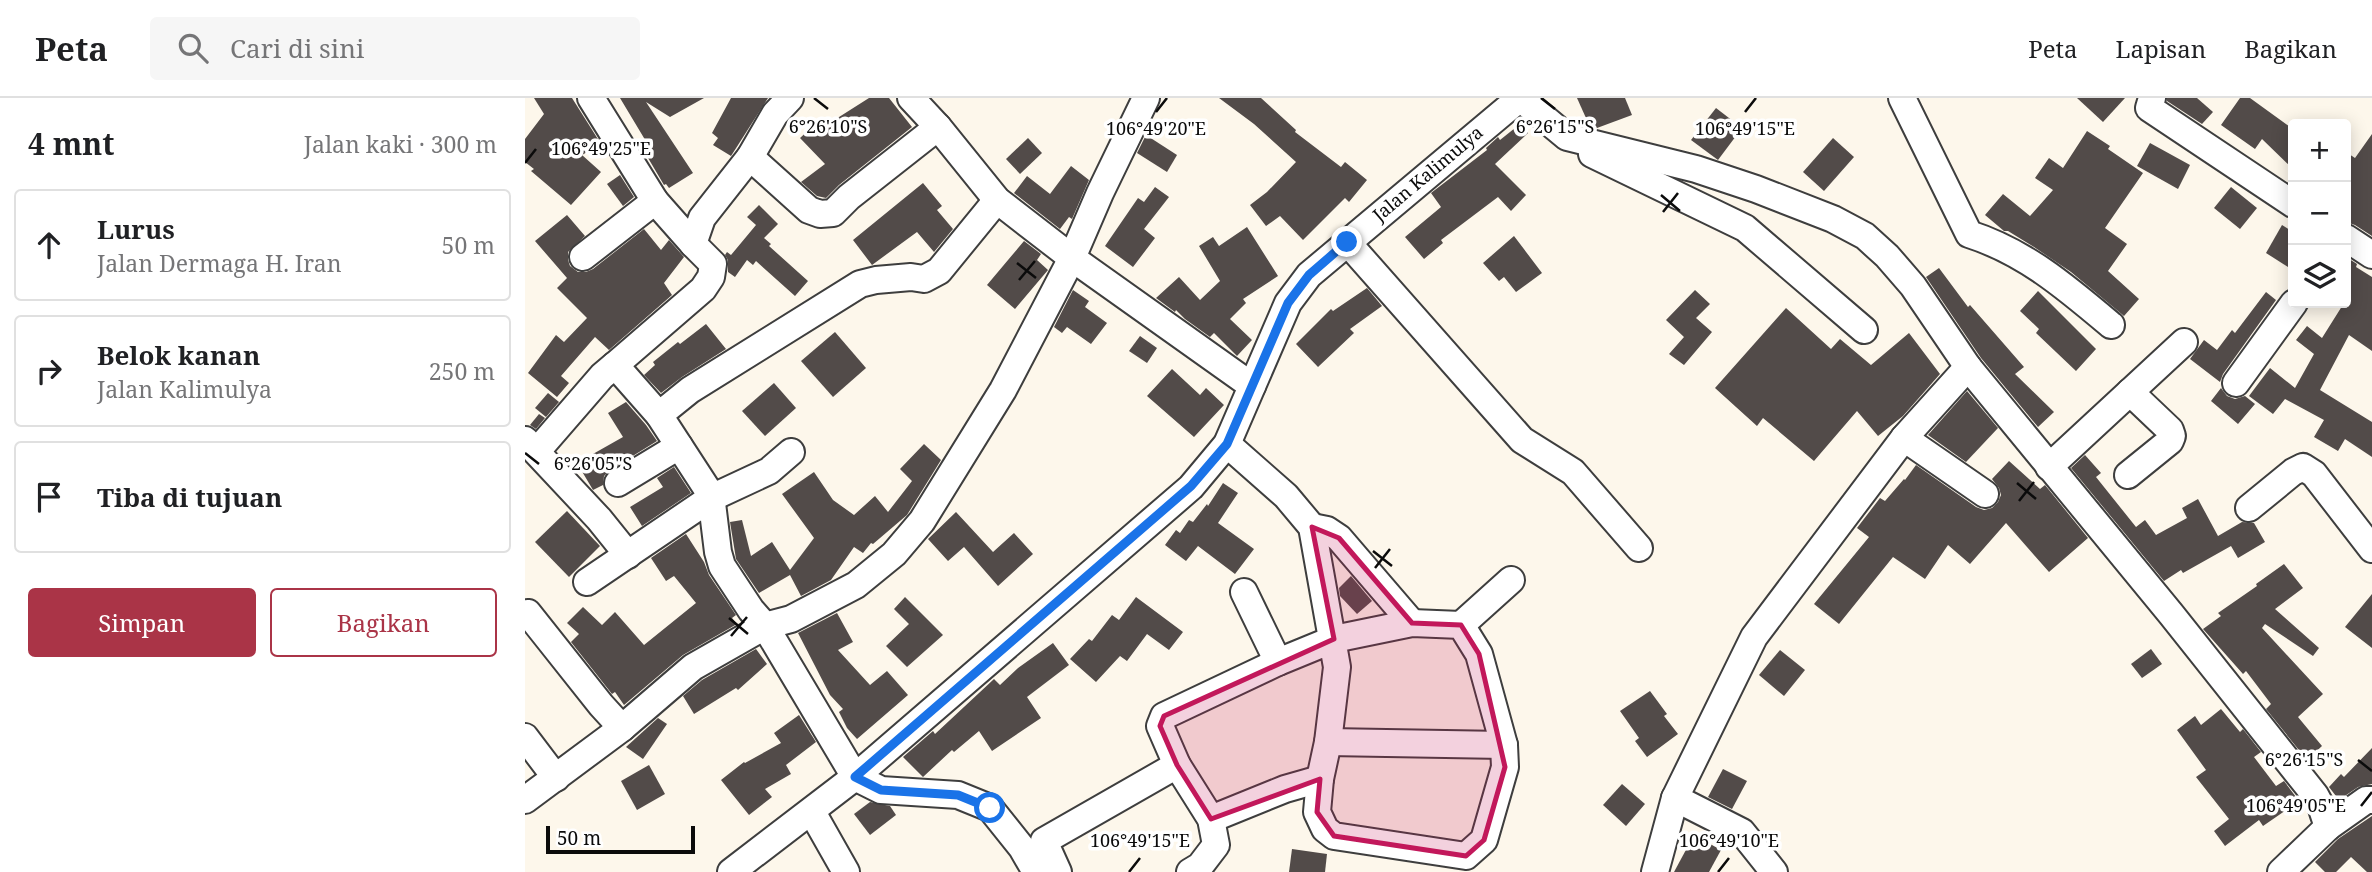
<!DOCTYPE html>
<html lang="id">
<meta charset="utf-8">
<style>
body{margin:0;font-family:"Noto Serif",serif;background:#f6f6f6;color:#202124}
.controls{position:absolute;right:21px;top:21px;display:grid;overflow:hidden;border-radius:7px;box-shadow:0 4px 18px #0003}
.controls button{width:63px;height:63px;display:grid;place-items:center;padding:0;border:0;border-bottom:2px solid #e0e0e0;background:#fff;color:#202124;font:35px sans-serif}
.scale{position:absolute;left:21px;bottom:18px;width:149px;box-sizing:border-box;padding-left:7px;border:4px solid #0b0b0b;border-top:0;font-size:19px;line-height:24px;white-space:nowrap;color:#0b0b0b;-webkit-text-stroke:5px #fff;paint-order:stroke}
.stop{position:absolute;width:21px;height:21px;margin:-16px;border:5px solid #1a73e8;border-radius:50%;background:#fff}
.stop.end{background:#1a73e8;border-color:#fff;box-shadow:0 2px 7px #0008}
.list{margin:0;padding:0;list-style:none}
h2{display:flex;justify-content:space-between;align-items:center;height:91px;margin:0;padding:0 28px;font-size:30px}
h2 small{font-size:23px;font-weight:400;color:#757577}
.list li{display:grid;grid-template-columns:46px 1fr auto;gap:21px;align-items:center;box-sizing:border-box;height:112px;margin:0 14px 14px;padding:0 14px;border:2px solid #e0e0e0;border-radius:7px}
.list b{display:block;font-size:26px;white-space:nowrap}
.list p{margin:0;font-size:23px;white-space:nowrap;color:#757577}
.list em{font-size:23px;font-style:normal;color:#757577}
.actions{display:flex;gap:14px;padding:21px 28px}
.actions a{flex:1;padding:16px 0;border:2px solid #aa3447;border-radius:7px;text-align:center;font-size:24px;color:#aa3447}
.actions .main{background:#aa3447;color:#fff}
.icon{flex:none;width:38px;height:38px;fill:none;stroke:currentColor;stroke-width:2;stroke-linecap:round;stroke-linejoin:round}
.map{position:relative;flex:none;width:1847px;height:774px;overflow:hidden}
header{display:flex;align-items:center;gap:42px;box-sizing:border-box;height:98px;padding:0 35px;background:#fff;border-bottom:2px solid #e0e0e0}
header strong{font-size:33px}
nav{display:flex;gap:38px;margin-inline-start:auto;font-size:24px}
.search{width:490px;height:63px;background:#f6f6f6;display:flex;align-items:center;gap:18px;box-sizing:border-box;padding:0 24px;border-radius:7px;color:#757577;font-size:26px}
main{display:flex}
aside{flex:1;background:#fff}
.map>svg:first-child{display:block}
</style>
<header>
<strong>Peta</strong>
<div class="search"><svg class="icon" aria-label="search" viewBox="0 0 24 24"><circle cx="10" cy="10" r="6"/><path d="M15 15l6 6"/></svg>Cari di sini</div>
<nav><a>Peta</a><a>Lapisan</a><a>Bagikan</a></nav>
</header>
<main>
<aside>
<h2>4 mnt<small>Jalan kaki · 300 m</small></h2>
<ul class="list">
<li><svg class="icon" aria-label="ahead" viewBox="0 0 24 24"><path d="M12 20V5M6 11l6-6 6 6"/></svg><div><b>Lurus</b><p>Jalan Dermaga H. Iran</p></div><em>50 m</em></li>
<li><svg class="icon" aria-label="right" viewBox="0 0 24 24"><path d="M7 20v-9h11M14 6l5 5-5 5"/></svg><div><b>Belok kanan</b><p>Jalan Kalimulya</p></div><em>250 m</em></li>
<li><svg class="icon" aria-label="arrive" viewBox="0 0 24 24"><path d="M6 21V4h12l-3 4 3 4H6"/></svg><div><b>Tiba di tujuan</b></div></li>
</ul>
<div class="actions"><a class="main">Simpan</a><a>Bagikan</a></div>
</aside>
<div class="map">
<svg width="1847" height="774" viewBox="0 0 1847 774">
<rect width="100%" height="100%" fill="#fdf7eb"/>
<!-- building -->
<g fill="#524b49">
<polygon points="9,0 47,0 76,46 57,57 76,74 46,107 6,73 9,71 0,64 0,41 19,16"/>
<polygon points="95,0 179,0 145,19 121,4 168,75 144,90 141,86 139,87 116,48 122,45"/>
<polygon points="206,0 243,0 206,58 188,47 193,40 187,35"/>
<polygon points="344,0 364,0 387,29 314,87 301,100 292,98 276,84 300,66 275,40 297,20 303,26"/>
<polygon points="694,0 736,0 771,32 770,34 816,69 820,64 842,82 824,104 820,100 778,142 755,118 741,128 725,107 742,94 771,64 729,26"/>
<polygon points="1052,0 1100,0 1107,17 1072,30 1065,29"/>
<polygon points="1552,0 1600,0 1578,24"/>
<polygon points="1642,0 1672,0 1688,14 1677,26 1642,3"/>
<polygon points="1715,0 1725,0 1768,31 1768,71 1737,41 1730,51 1696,27"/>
<polygon points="1191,10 1217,30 1193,62 1166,42"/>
<polygon points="995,26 1003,35 970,66 1001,97 986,113 973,99 916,142 918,145 899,161 880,139 916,109 906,95 962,52 961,50 973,39 975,42"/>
<polygon points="1562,33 1585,48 1583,51 1618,75 1580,130 1602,146 1583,173 1614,201 1599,218 1546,174 1509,149 1483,133 1479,133 1460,117 1478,96 1505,118 1528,92 1510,80 1524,60 1538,70"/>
<polygon points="1847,36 1847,138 1830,127 1821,124 1821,54 1830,60"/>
<polygon points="621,37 652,57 642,74 612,55"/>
<polygon points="503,40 517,55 495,76 481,61"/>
<polygon points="1308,40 1329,59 1299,93 1278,74"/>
<polygon points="1625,45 1665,67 1653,91 1612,68"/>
<polygon points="546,68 564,82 547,121 544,119 535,131 489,95 502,78 525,96"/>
<polygon points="95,77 109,99 98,108 82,86"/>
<polygon points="398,85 417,108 412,112 428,131 409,154 392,134 347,167 328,142"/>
<polygon points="630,89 644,99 619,131 630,140 608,169 580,148 613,100 619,104"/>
<polygon points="1706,89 1732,110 1715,131 1689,110"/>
<polygon points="234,107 253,126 239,140 246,146 244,148 283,183 270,198 231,163 228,167 222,162 210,179 203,174 203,162 200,157 202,154 206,157 231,127 222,119"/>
<polygon points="42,117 60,138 43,154 43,162 45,168 53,174 61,174 68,171 119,131 136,152 144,142 159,159 139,185 147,197 84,252 70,239 36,278 44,285 32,299 3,275 31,237 39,244 62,220 32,190 42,180 10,143"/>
<polygon points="1757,127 1768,134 1768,160 1763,169 1741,155"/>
<polygon points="722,129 753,178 718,201 721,205 705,221 727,242 712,258 689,235 685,239 660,221 651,212 650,214 631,200 654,179 675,202 695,183 674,148 688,139 694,148"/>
<polygon points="989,138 1017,175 991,194 979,179 974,183 958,165"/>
<polygon points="499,143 516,156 512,162 523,172 490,211 462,187"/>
<polygon points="1821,159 1832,166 1831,169 1847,179 1847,253 1824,237 1795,292 1847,324 1847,359 1820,341 1813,353 1789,339 1799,322 1760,301 1748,316 1724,298 1745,270 1770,290 1789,256 1771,242 1782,228 1797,240 1819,205 1821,205"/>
<polygon points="1414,170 1443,209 1445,207 1499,269 1490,276 1529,314 1513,329 1456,260 1401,179"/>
<polygon points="842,190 857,208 825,231 829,235 793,269 771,246 806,211 808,213"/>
<polygon points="548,192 564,203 560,209 582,225 566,246 542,229 537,235 529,229"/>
<polygon points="1170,192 1185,206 1171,220 1187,234 1159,267 1144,256 1159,239 1141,222"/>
<polygon points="1513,193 1571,251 1551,273 1511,235 1514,231 1495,213"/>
<polygon points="1741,194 1751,202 1698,276 1695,284 1665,261 1679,242 1692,252 1707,232 1710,235"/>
<polygon points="1261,210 1306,251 1315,241 1346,267 1384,235 1415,276 1378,318 1353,338 1332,313 1289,363 1238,320 1232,328 1190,290"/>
<polygon points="181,226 201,251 157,279 136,295 119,277 130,267 128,264 153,244 155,246"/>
<polygon points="310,234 341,270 308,299 276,263"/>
<polygon points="615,238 632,250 622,265 604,253"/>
<polygon points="647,271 675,297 681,290 699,307 669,339 622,298"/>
<polygon points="249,285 271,310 240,338 217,313"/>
<polygon points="1696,290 1702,298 1710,301 1720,298 1730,306 1713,326 1686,303"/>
<polygon points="1442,293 1473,330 1441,364 1403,337"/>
<polygon points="23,295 34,304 21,319 10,310"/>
<polygon points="101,304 121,327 132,343 85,372 79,378 78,387 68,392 52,365 98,339 83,315"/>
<polygon points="14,316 20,320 11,331 5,327"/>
<polygon points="399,346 416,362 382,417 348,446 346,445 338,455 329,449 306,482 276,498 265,477 234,495 211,461 205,424 217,422 226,458 247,444 265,472 289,440 257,396 289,374 308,402 329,417 350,398 363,414 387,383 375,371"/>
<polygon points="1560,357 1576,375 1571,379 1611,429 1620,422 1631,437 1662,420 1657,410 1673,401 1693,438 1717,424 1729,425 1740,444 1713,460 1706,448 1658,475 1656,472 1639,483 1546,370"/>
<polygon points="1484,363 1515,391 1520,387 1563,440 1524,474 1481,425 1445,466 1423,447 1400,481 1368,459 1314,526 1289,506 1344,439 1332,430 1355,400 1360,403 1379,381 1380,382 1391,367 1451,409 1459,412 1467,410 1473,404 1476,397 1474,390 1467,381"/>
<polygon points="149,369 166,395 117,428 105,409 138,389 132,380"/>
<polygon points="698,385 713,395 693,425 729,451 710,476 673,448 661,463 640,447 651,432 655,435 664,422 668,424 682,406 683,408"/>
<polygon points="42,413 75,448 44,479 10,444"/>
<polygon points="431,414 468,454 489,435 508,456 473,488 439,449 423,463 403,441"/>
<polygon points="161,436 179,464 184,477 211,517 207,520 212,526 158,557 99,607 90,594 87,596 46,544 54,536 42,525 58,509 77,527 90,514 119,547 171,505 149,478 141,483 126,460"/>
<polygon points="1759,466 1778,490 1750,511 1794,550 1788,558 1740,526 1737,530 1798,596 1773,619 1797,648 1782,662 1741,611 1746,606 1721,573 1718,576 1678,531 1696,518 1693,515 1732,488 1731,486"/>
<polygon points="826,478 847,503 832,516 815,498 814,490"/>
<polygon points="1847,496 1847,550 1820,529"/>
<polygon points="380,499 418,537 382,569 361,548 384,526 369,511"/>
<polygon points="611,499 658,534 644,552 622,536 602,563 595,558 571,584 545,561 564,541 567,543 587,517 594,522"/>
<polygon points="312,515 328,544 313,552 345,587 362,573 383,597 332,641 322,630 314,614 318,611 305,597 273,535"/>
<polygon points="528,545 544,567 502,599 516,620 467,653 454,633 429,654 427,652 398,679 378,659 408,633 410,636 469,581 475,587 493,570"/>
<polygon points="231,551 242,566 213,592 211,590 169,616 158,598 177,582"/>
<polygon points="1626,551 1637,566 1617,580 1606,566"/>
<polygon points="1255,552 1280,572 1259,598 1234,577"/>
<polygon points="1125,593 1142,616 1139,618 1153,636 1122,659 1110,643 1114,640 1095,613"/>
<polygon points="1696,611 1715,634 1718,631 1736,654 1729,659 1751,688 1759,683 1774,703 1738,728 1734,722 1700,748 1689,733 1704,721 1671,679 1681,672 1652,632 1670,618 1676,627"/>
<polygon points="274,617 291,644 261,667 266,676 240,691 247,699 224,717 196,682 219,664 220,665 256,645 249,635"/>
<polygon points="133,620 142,626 118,661 101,649"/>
<polygon points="1847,650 1847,686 1833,689 1814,702 1804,689 1816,676 1819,679"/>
<polygon points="124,667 140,696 112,712 96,683"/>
<polygon points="1198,671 1222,683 1207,711 1183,699"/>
<polygon points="1097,686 1120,706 1101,728 1078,707"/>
<polygon points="345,704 365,708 371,717 345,737 329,716"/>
<polygon points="1847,718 1847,774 1842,774 1826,759 1811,774 1800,774 1790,764 1813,741"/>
<polygon points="1169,737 1196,752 1184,774 1149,774"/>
<polygon points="767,751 802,756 800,774 764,774"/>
</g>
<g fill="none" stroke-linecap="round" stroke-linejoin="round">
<defs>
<g id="minor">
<polyline points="66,0 130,103 168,146 177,120 225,59 250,16 265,0"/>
<polyline points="386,0 413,29 472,102 547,160 727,288"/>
<polyline points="995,0 1042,39 1171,71 1231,91 1308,121 1340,138 1362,158 1388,188 1443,269 1646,516 1790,697 1796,708 1803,729 1756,774"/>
<path d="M1377,0l67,136c56,18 97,53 142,91"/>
<polyline points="1627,0 1624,10 1768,106"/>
<polyline points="1067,56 1220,130 1339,232"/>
<polyline points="225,59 284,112 295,116 308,115 324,99 413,29"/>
<polyline points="1821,140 1847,157"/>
<polyline points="822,144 997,342 1048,374 1114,450"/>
<polyline points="58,159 130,103"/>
<polyline points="90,267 178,191 186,179 188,166 168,146"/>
<polyline points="1711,285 1769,205"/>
<polyline points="134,317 165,292 335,186 351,182 386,179 399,181 414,173 472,102"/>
<polyline points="1379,340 1460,396"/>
<polyline points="0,342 74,421 103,457"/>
<polyline points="12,353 77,278 90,267 134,317 186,397 193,454 197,468 226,512 240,528 330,679 356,692 433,697 465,710 497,750 511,774"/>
<polyline points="1524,369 1659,244"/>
<polyline points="1603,377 1645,343 1647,338 1645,332 1605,294"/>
<polyline points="93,385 154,348"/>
<polyline points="1724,410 1768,374 1778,369 1789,376 1847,451"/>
<polyline points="787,429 802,432 814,440 887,525"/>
<polyline points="62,484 186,400 244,373 266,354"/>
<polyline points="719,494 753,564"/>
<polyline points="3,515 76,607 97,630"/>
<polyline points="936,527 986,482"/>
<polyline points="0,639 31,680"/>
<polyline points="803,644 979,647"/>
<polyline points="1150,700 1217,734 1249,774"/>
<polyline points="0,702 97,630 168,569 240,528 266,521 331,487 369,456 397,423 478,292 547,160 575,95 621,0"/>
<polyline points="287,714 321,774"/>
<polyline points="686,721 760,691 795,681"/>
<polyline points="1803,729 1841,702 1847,702"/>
<polyline points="206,774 330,679 666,389 702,346 763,205 784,177 995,0"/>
<polyline points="533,774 519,743 652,667"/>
<polyline points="665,774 675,768 691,747 686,721 652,667 635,628 639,618 753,564 809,541 887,525 936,527 954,556 979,647 980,669 959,742 941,758 809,738 800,731 792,714 795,681 803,644 812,569 787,429 761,398 702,346"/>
<polyline points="1130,774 1150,700 1229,539 1379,340 1443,269"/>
</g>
</defs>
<!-- minor casing -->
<use href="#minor" stroke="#3e3e3e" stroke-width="30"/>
<!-- minor -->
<use href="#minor" stroke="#fff" stroke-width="26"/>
</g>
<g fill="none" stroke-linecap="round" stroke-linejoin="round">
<!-- route -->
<polyline stroke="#1a73e8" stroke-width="9" points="465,710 433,697 356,692 330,679 666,388 702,346 763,205 784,177 822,144"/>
</g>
<!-- marked area -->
<path fill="#c2185b" fill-opacity="0.2" stroke="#c2185b" stroke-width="5" stroke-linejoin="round" d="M787,429l27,11 73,85 49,2 18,29 26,113 -21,73 -18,16 -132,-20 -17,-24 3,-33 -109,40 -34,-54 -17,-39 4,-10 170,-77z"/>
<!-- ticks -->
<path fill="none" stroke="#0b0b0b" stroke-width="2.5" d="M289,0l14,11M1016,0l14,11M631,14l11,-14M1220,14l11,-14M0,65l11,-14M1136,97l19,16M1138,114l15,-19M492,165l19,15M494,182l16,-19M0,355l14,11M1492,385l19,16M1494,403l15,-19M848,453l19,15M850,470l15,-19M204,520l19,16M206,538l16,-19M1833,662l14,11M1836,708l11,-14M604,774l11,-14M1193,774l11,-14"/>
<g text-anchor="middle" stroke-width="7" stroke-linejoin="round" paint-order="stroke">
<!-- street labels -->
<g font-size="18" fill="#0b0b0b" stroke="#fff">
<text transform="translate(903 76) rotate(-40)" y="6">Jalan Kalimulya</text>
</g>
</g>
<g font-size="18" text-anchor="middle" fill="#0b0b0b" stroke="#fff" stroke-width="7" stroke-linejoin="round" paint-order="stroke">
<text x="303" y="35">6°26'10"S</text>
<text x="1030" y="35">6°26'15"S</text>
<text x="631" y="37">106°49'20"E</text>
<text x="1220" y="37">106°49'15"E</text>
<text x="76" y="57">106°49'25"E</text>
<text x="68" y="372">6°26'05"S</text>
<text x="1779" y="668">6°26'15"S</text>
<text x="1771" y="714">106°49'05"E</text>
<text x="615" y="749">106°49'15"E</text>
<text x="1204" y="749">106°49'10"E</text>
</g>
</svg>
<div class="controls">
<button>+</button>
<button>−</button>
<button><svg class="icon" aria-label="layers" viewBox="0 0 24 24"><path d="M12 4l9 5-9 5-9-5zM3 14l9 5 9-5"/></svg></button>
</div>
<div class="scale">50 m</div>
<div class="stop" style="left:465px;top:710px"></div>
<div class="stop end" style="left:822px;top:144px"></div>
</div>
</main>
